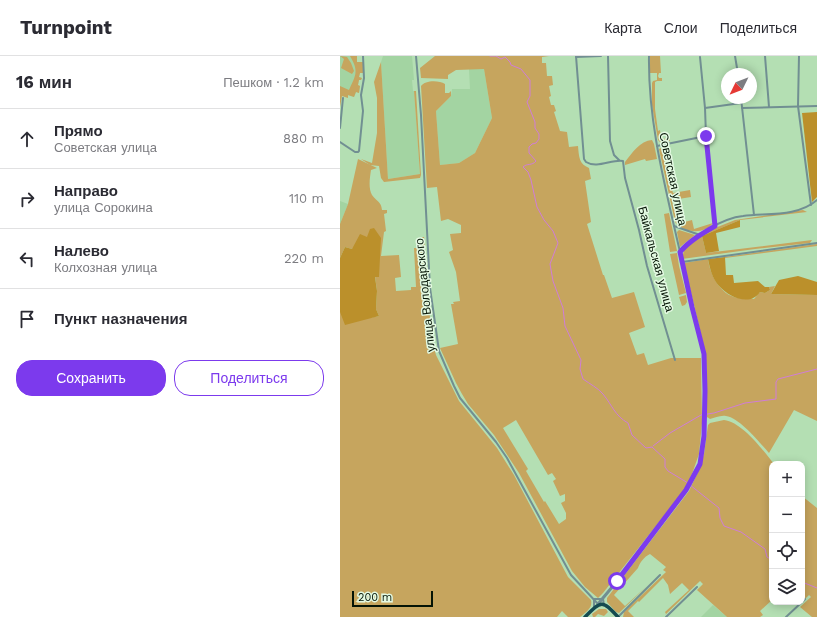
<!DOCTYPE html>
<html lang="ru">
<meta charset="utf-8">
<style>
body{margin:0;font-family:"Work Sans",sans-serif;background:#f7f7f7;color:#2b2b33}
.controls{position:absolute;right:12px;bottom:12px;display:grid;overflow:hidden;border-radius:8px;box-shadow:0 2px 10px #0003}
.controls button{width:36px;height:36px;display:grid;place-items:center;padding:0;border:0;border-bottom:1px solid #e1e1e2;background:#fff;color:#2b2b33;font:20px sans-serif}
.compass{position:absolute;left:381px;top:12px;width:36px;height:36px;border-radius:50%;background:#fff;box-shadow:0 2px 10px #0003;rotate:227deg}
.scale{position:absolute;left:12px;bottom:10px;width:81px;box-sizing:border-box;padding-left:4px;border:2px solid #051405;border-top:0;font-size:11px;line-height:14px;white-space:nowrap;color:#051405;-webkit-text-stroke:3px #e4fae3;paint-order:stroke}
.stop{position:absolute;width:12px;height:12px;margin:-9px;border:3px solid #7c3aed;border-radius:50%;background:#fff}
.stop.end{background:#7c3aed;border-color:#fff;box-shadow:0 1px 4px #0008}
.list{margin:0;padding:0;list-style:none}
h2{display:flex;justify-content:space-between;align-items:center;height:52px;margin:0;padding:0 16px;font-size:17px}
h2 small{font-size:13px;font-weight:400;color:#7c7c81}
.list li{display:grid;grid-template-columns:26px 1fr auto;gap:12px;align-items:center;box-sizing:border-box;height:60px;padding:0 16px;border-top:1px solid #e1e1e2}
.list b{display:block;font-size:15px;white-space:nowrap}
.list p{margin:0;font-size:13px;white-space:nowrap;color:#7c7c81}
.list em{font-size:13px;font-style:normal;color:#7c7c81}
.actions{display:flex;gap:8px;padding:12px 16px}
.actions a{flex:1;padding:9px 0;border:1px solid #7c3aed;border-radius:16px;text-align:center;font-size:14px;color:#7c3aed}
.actions .main{background:#7c3aed;color:#fff}
.icon{flex:none;width:22px;height:22px;fill:none;stroke:currentColor;stroke-width:2;stroke-linecap:round;stroke-linejoin:round}
.map{position:relative;flex:none;width:477px;height:561px;overflow:hidden}
header{display:flex;align-items:center;gap:24px;box-sizing:border-box;height:56px;padding:0 20px;background:#fff;border-bottom:1px solid #e1e1e2}
header strong{font-size:19px}
nav{display:flex;gap:22px;margin-inline-start:auto;font-size:14px}
main{display:flex}
aside{flex:1;background:#fff}
.map>svg:first-child{display:block}
</style>
<header>
<strong>Turnpoint</strong>
<nav><a>Карта</a><a>Слои</a><a>Поделиться</a></nav>
</header>
<main>
<aside>
<h2>16 мин<small>Пешком · 1.2 km</small></h2>
<ul class="list">
<li><svg class="icon" aria-label="ahead" viewBox="0 0 24 24"><path d="M12 20V5M6 11l6-6 6 6"/></svg><div><b>Прямо</b><p>Советская улица</p></div><em>880 m</em></li>
<li><svg class="icon" aria-label="right" viewBox="0 0 24 24"><path d="M7 20v-9h11M14 6l5 5-5 5"/></svg><div><b>Направо</b><p>улица Сорокина</p></div><em>110 m</em></li>
<li><svg class="icon" aria-label="left" viewBox="0 0 24 24"><path d="M17 20v-9H6M10 6l-5 5 5 5"/></svg><div><b>Налево</b><p>Колхозная улица</p></div><em>220 m</em></li>
<li><svg class="icon" aria-label="arrive" viewBox="0 0 24 24"><path d="M6 21V4h12l-3 4 3 4H6"/></svg><div><b>Пункт назначения</b></div></li>
</ul>
<div class="actions"><a class="main">Сохранить</a><a>Поделиться</a></div>
</aside>
<div class="map">
<svg width="477" height="561" viewBox="0 0 477 561">
<rect width="100%" height="100%" fill="#b4dfb3"/>
<!-- built -->
<g fill="#a3d4a2">
<polygon points="0,0 13,0 17,2 17,6 23,6 23,17 20,17 19,21 22,22 21,24 19,24 18,29 20,30 19,37 16,36 14,41 1,37 0,43"/>
<polygon points="43,0 72,0 74,24 72,24 73,35 74,35 80,118 48,123 41,6"/>
<polygon points="129,13 144,13 152,62 135,97 119,107 100,109 96,55 111,40 112,33 130,33"/>
<polygon points="0,145 8,148 0,168"/>
<polygon points="373,549 387,561 361,561"/>
</g>
<!-- green -->
<g fill="#c6a55e" fill-rule="evenodd">
<polygon points="0,0 7,1 11,7 14,15 12,18 1,12 4,3"/>
<path d="M10,0h7v6h6v11h-3l-1,4 3,1 -1,2h-2l-1,5 2,1 -1,7 -3,-1 -2,5 -6,-2v3l-6,-2 -2,11v-21l9,4c7,-15 10,-19 1,-34z"/>
<path d="M95,0h114l-7,1v6h4l1,13h5l1,9 -4,1 2,10 -2,1 2,8h3l2,6 -2,1 6,19 7,1 2,15 9,-1c1,11 1,18 11,22l2,11 -6,2 6,41 -4,2 16,51h1l8,23 22,-6 11,35 -16,6 8,22 7,-2 4,12 23,-7h30l1,65 -3,31 -7,20 -7,15 -82,104 -5,5 -13,-11 -13,-16 -53,-98 -25,-38 -26,-31 -6,-10 -6,-11 -16,-35 18,-4 -7,-40h3l-1,-2 7,-1 -4,-29 -7,-20 4,-2 -3,-16 11,-1v-8l-13,-6 -7,2 -4,-34 -10,1 -6,-102c4,-6 18,-6 24,-2v9h4l2,-2v5l-15,15 4,54 19,-2 16,-10 17,-35 -8,-49 -28,1 -8,5v4l-27,-1 -1,-10zM176,364l32,55 4,-2 4,6 -3,2 7,15 5,-2v7l-4,2 5,10v6l-7,5 -14,-23 -1,1 -18,-31 2,-2 -25,-41z"/>
<polygon points="310,0 320,0 321,17 319,17 318,20 319,22 322,22 322,25 317,25 315,26 315,53 318,75 320,74 321,82 323,83 329,82 330,85 320,86 318,84 312,49 312,27 313,25 317,24 317,17 310,17"/>
<polygon points="41,6 48,123 80,118 74,35 76,35 81,119 80,122 44,126 41,122 39,110 30,109 21,103 32,107 37,77 37,42 34,26"/>
<path d="M312,84l2,4 3,15 -11,2 -1,-2 -20,6v-3c7,-9 15,-21 27,-22z"/>
<path d="M321,92l12,45 17,-3 1,7 -19,3 1,6h4l1,12 3,5 11,-3 2,9 19,-6c-9,12 -29,10 -38,-1l-16,-73z"/>
<path d="M18,103l19,9 -6,2c-1,7 -3,18 1,25 5,7 9,6 10,15h5v3l-3,1 2,17 -2,1 -3,24 18,-1 2,22 -6,1 1,13 15,-1v-3h5l-2,-39h8v-11h2l5,73 5,38 2,7 23,46 38,47 17,27 54,102 23,23c2,8 -5,12 -11,17h-12l-6,-6 -5,6h-217v-305l29,6 10,-2 -3,-7 1,-18 -2,-15 3,1 -11,-39 -15,11 -7,-2 -5,11v-34l8,-20z"/>
<polygon points="463,154 467,156 400,164 362,180 366,197 472,184 470,187 415,193 342,203 344,194 357,182 370,174 395,164"/>
<polygon points="329,157 337,195 330,196 324,158"/>
<polygon points="339,174 355,179 340,191 337,176"/>
<polygon points="477,188 477,190 385,202 385,201"/>
<polygon points="337,197 339,210 346,237 339,239 330,198"/>
<path d="M368,203c2,16 12,36 30,39 5,1 11,0 16,1l6,-7 5,1 5,-3 -1,-3 6,-1 -4,8 46,1v126l-23,-11 -25,43c-9,-10 -29,-35 -43,-37 -6,-1 -11,2 -16,3l-3,-2v-42l-2,-24 -21,-88z"/>
<polygon points="346,239 347,246 345,249 342,250 339,241"/>
<path d="M384,364c18,2 39,30 50,44h-2v136l-12,11 3,4 -3,2h-33l-30,-27 6,-6 -3,-3 -37,36 3,-3 -1,-2 24,-22 -7,-7 -12,11 -2,-9 -5,-7 -24,24 -1,-1 -10,10 6,6h-11l1,-5 42,-40 -3,-2 3,-3 -16,-13c-6,3 -10,8 -12,14l-24,27 11,11 22,-20 -28,27 -3,-1 -9,-10v-4l82,-107 9,-19 6,-18 4,-29 2,-2z"/>
<polygon points="462,440 477,452 477,561 472,561 460,551 471,541 469,539 465,543 462,540"/>
<polygon points="259,553 266,553 268,556 264,560 258,558 255,561 253,561 252,558"/>
</g>
<!-- forest -->
<g fill="#bb902b">
<polygon points="477,56 477,141 472,146 462,57"/>
<polygon points="400,164 400,171 376,177 379,195 366,197 362,180"/>
<polygon points="34,172 41,182 39,221 35,221 37,235 36,253 39,260 5,269 0,256 0,202 5,191 12,193 20,178 27,181 30,173"/>
<path d="M385,201l1,18h7l1,8 24,-2 7,6h4l1,3 -5,3 -5,-1c-10,15 -31,5 -41,-6 -7,-8 -9,-17 -11,-27z"/>
<polygon points="458,220 477,226 477,239 431,238 439,224"/>
</g>
<g fill="none" stroke-linecap="round" stroke-linejoin="round">
<!-- stream -->
<g stroke="#d07dd7" stroke-width="1">
<path d="M150,0h6l5,3 4,-2 5,5 1,3 10,4 9,11v16l-3,6 8,20v6l4,6v5l-3,4 -4,1 -3,3v6l7,8c-4,5 -9,2 -13,6l5,5 3,8 6,27 7,13 9,11 5,12 -8,21 3,17 10,27 2,18 16,34 -1,9 3,10c7,5 15,9 20,15 9,11 12,22 25,29l4,12 14,13 6,-1 13,12v8l3,4 20,12"/>
<polyline points="313,390 330,377 361,359 374,357 405,347 436,343 436,326 438,323 477,313"/>
<polyline points="350,429 379,452 380,462 384,470 401,476 425,493 427,501 432,504"/>
<polyline points="462,526 477,532"/>
</g>
<!-- minor -->
<g stroke="#718f92" stroke-width="2">
<polyline points="76,0 81,59 90,232 99,295 114,330 120,342 156,386 167,402 231,519 258,548"/>
<path d="M236,0l8,103 2,3c11,7 26,-3 37,-1l2,17 14,52 8,36 28,94"/>
<polyline points="268,0 270,85 274,99 279,104"/>
<path d="M309,0c-1,62 14,122 28,183 9,38 17,76 27,115"/>
<polyline points="395,0 398,18"/>
<polyline points="425,0 429,51"/>
<polyline points="459,0 458,50 471,149"/>
<polyline points="236,1 261,0"/>
<polyline points="360,1 365,52 366,80 375,170"/>
<polyline points="401,42 414,159"/>
<polyline points="365,52 401,47"/>
<polyline points="402,52 477,50"/>
<polyline points="0,72 3,42"/>
<polyline points="0,86 15,96 18,96 19,95 23,55 21,39 24,22 23,0"/>
<polyline points="317,90 366,80"/>
<polyline points="334,170 360,179"/>
<path d="M340,196c13,-16 43,-34 63,-36 24,-3 55,1 74,-16"/>
<polyline points="342,206 477,187"/>
<polyline points="462,546 465,543"/>
<polyline points="254,552 254,543 263,543 264,549"/>
<polyline points="278,561 320,519"/>
<polyline points="326,561 357,531"/>
<polyline points="446,561 462,546"/>
</g>
<!-- tertiary -->
<polyline stroke="#718f92" stroke-width="3" points="258,548 283,518 346,434 360,408 364,380 365,335 364,298"/>
<!-- trunk -->
<path stroke="#144b50" stroke-width="3.5" d="M245,561c17,-17 17,-17 33,0"/>
</g>
<g fill="none" stroke-linecap="round" stroke-linejoin="round">
<!-- route -->
<path stroke="#7c3aed" stroke-width="5" d="M277,525l69,-91 14,-26 4,-28 1,-45 -1,-37 -12,-47 -12,-55c9,-11 23,-19 35,-26l-9,-90"/>
</g>
<g text-anchor="middle" stroke-width="3" stroke-linejoin="round" paint-order="stroke">
<!-- street labels -->
<g font-size="12" fill="#051405" stroke="#e4fae3">
<text transform="translate(333 123) rotate(78)" y="4">Советская улица</text>
<text transform="translate(316 203) rotate(75)" y="4">Байкальская улица</text>
<text transform="translate(85 239) rotate(-96)" y="4">улица Володарского</text>
</g>
</g>
</svg>
<div class="controls">
<button>+</button>
<button>−</button>
<button><svg class="icon" aria-label="locate" viewBox="0 0 24 24"><circle cx="12" cy="12" r="6"/><path d="M12 2v4M12 18v4M2 12h4M18 12h4"/></svg></button>
<button><svg class="icon" aria-label="layers" viewBox="0 0 24 24"><path d="M12 4l9 5-9 5-9-5zM3 14l9 5 9-5"/></svg></button>
</div>
<svg class="compass" viewBox="-18 -18 36 36"><path d="M0-13l5 13h-10z" fill="#e53935"/><path d="M0 13l5-13h-10z" fill="#7c7c81"/></svg>
<div class="scale">200 m</div>
<div class="stop" style="left:277px;top:525px"></div>
<div class="stop end" style="left:366px;top:80px"></div>
</div>
</main>
